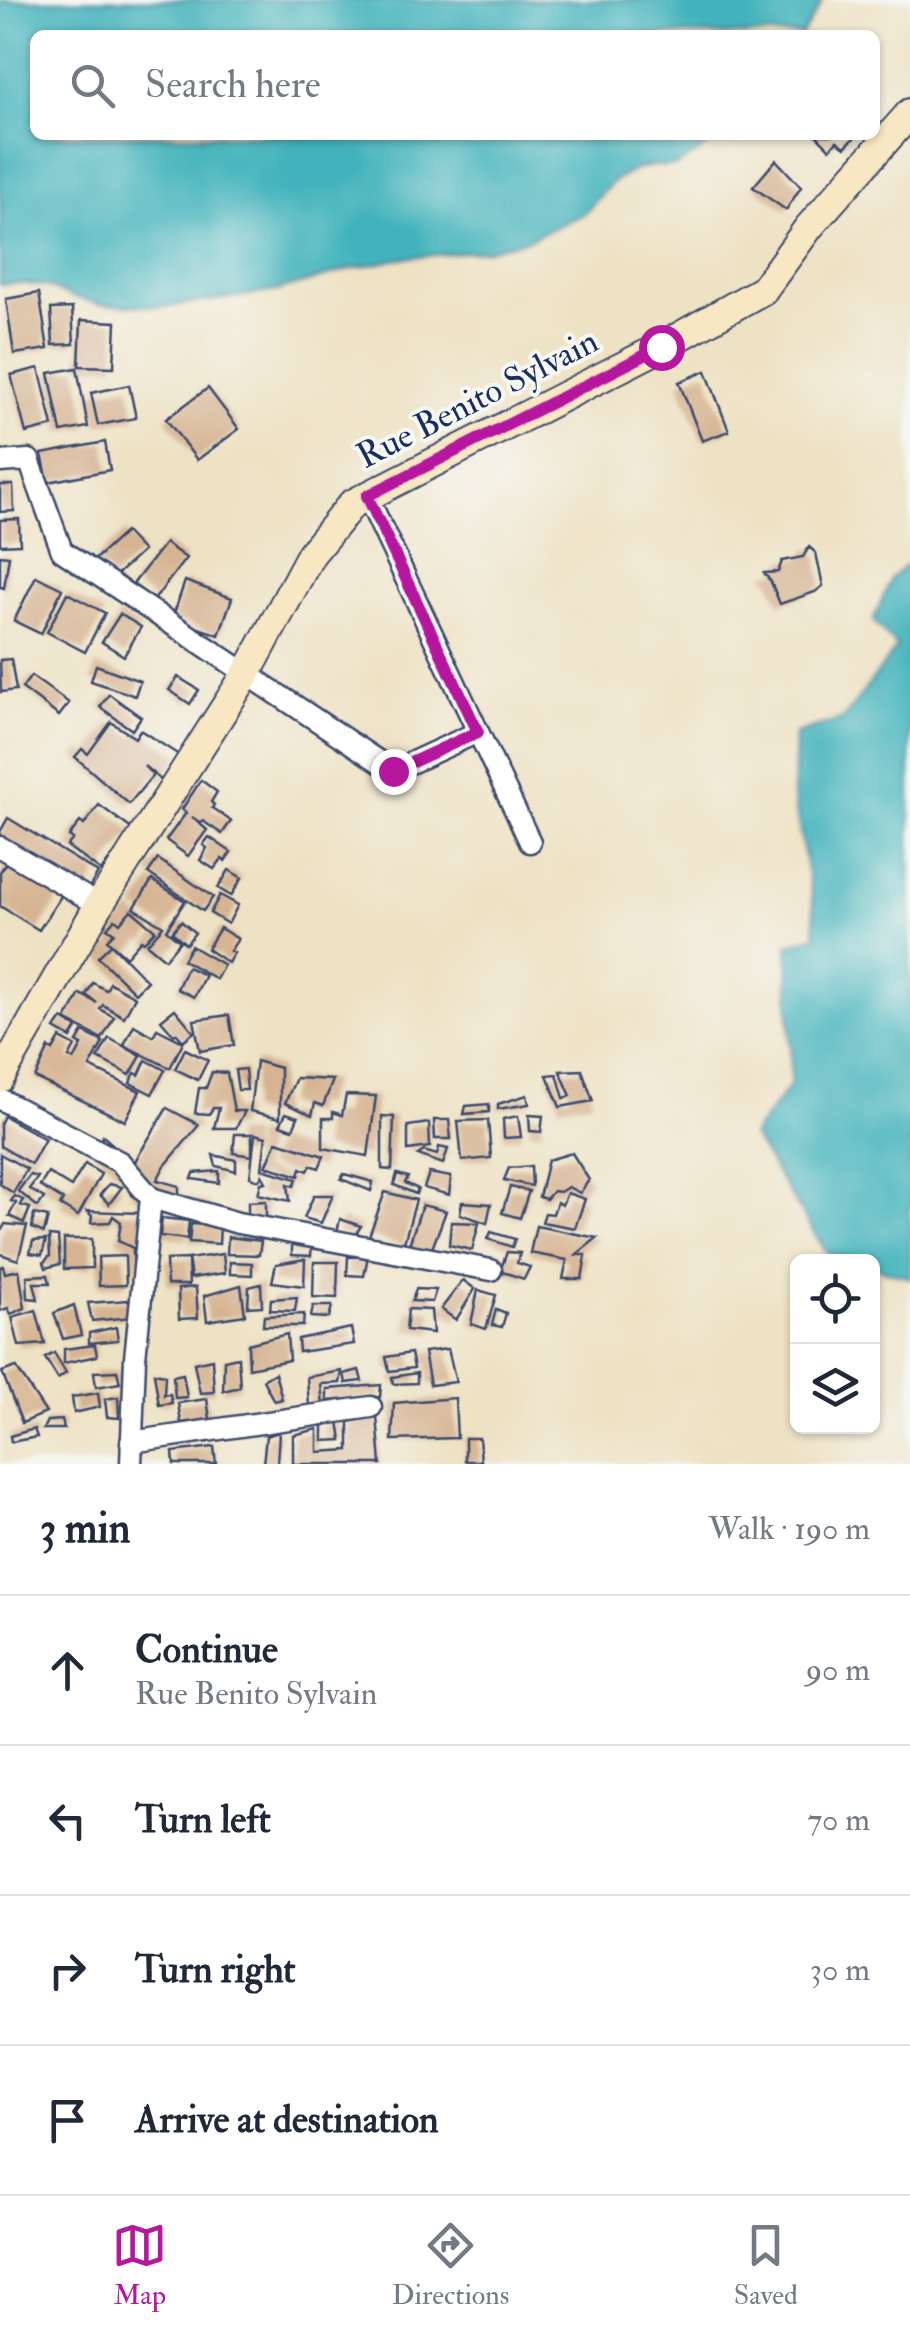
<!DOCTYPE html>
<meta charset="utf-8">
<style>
body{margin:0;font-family:"IM FELL Double Pica",serif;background:#f2f2f3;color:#1f2937}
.controls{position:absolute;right:30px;bottom:30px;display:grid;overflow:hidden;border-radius:15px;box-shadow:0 2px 8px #0004}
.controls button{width:90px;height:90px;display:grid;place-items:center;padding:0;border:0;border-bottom:2px solid #e0e1e3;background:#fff;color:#1f2937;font:50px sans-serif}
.stop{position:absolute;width:30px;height:30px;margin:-22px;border:8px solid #b5179e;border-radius:50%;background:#fff}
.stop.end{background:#b5179e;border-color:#fff;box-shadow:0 2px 10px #0008}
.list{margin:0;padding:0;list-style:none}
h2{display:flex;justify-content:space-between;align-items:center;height:130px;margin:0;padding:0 40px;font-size:42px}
h2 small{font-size:32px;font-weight:400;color:#747a83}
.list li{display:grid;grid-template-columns:65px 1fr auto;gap:30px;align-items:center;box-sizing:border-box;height:150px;padding:0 40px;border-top:2px solid #e0e1e3}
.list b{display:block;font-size:38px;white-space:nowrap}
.list p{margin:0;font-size:32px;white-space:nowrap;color:#747a83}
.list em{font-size:32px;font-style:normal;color:#747a83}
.icon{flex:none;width:55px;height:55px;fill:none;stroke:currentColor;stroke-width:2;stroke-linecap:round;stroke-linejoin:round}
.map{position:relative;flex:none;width:910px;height:1464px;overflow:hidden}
.search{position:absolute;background:#fff;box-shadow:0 2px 8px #0004;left:30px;right:30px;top:30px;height:110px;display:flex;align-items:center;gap:25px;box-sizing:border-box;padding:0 35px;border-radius:15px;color:#747a83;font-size:38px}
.sheet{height:730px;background:#fff}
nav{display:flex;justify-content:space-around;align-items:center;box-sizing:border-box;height:140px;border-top:2px solid #e0e1e3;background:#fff;font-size:28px;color:#747a83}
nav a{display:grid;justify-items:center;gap:5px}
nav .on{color:#b5179e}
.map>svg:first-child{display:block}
</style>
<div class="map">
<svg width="910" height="1464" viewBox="0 0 910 1464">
<rect width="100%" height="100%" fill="#f6f6f2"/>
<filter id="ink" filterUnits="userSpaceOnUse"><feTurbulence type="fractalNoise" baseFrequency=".01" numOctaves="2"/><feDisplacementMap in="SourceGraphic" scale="20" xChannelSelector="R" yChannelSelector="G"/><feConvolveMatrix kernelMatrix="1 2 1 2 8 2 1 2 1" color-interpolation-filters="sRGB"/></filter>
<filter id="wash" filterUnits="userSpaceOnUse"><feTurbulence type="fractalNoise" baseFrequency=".0048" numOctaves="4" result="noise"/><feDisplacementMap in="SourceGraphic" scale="40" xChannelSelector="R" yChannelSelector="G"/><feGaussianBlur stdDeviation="2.25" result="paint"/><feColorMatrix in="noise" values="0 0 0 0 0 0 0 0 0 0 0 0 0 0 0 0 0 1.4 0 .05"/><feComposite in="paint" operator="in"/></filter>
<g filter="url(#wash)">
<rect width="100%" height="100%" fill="#eee2c4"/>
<!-- water -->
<g fill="#43b3bc" stroke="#2f718d" stroke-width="2.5">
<polygon points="0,0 823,0 802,35 35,35 35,135 717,135 699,152 676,166 652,166 637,169 613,182 584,214 529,239 487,250 403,258 351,269 276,291 166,307 100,304 70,296 46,286 17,283 0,285"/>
<polygon points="910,562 910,1278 873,1267 872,1262 855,1261 827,1253 752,1135 791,1084 788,945 816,935 812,896 793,797 795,734 843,719 897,647 873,621 892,577"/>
</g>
<g id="blocks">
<!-- building -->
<g fill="#d6b391">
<polygon points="816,135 857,135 845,147 837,141 830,149"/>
<polygon points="776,160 801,187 786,210 753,187"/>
<polygon points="39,293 48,349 14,354 6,299"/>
<polygon points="72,308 74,344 53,345 51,309"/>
<polygon points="81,320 116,322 114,367 79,366"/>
<polygon points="39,368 53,426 26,433 11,375"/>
<polygon points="77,368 88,427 61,432 49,373"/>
<polygon points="706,371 729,431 702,441 679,382"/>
<polygon points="129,385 136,418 98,425 91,393"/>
<polygon points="208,388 239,429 197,460 166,419"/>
<polygon points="105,442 110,470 48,482 42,454"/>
<polygon points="0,485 13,485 14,511 0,512"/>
<polygon points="19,519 20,544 0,545 0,520"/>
<polygon points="125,532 143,551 113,578 95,559"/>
<polygon points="165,543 186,558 154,600 133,584"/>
<polygon points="809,547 816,553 823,586 815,592 780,604 771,582 764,573 778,572 782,561 803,557"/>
<polygon points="0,555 9,556 4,588 0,587"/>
<polygon points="36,576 62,589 41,634 14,621"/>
<polygon points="185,581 232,598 219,635 172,619"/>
<polygon points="67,593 105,613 85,652 47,632"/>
<polygon points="120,614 141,627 124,656 102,642"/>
<polygon points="11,659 16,690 1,692 0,660"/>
<polygon points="96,665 140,681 135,696 91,681"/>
<polygon points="31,676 69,703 59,716 22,688"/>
<polygon points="178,677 199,690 190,704 169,690"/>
<polygon points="109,694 141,717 132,730 100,707"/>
<polygon points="111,722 135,738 140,730 179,755 162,781 144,766 153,775 129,804 75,757 82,749 88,754"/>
<polygon points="201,780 217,792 211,802 214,805 212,808 231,821 222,834 203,821 201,823 192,817 207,830 188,856 166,840 186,813 182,809"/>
<polygon points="99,805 133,830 101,871 67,846 73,839 69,836 80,822 84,825"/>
<polygon points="8,818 98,873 88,890 0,837 0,832"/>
<polygon points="209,837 231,852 225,861 222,859 214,869 200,860 207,848 203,845"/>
<polygon points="158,859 213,897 203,911 148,873"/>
<polygon points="7,861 61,896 39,930 0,906 0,872"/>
<polygon points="229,870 242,878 231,896 218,888"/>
<polygon points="152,880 185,901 166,930 180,941 165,959 147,944 163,926 134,908"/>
<polygon points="220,895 238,905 228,924 210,913"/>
<polygon points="131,910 155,930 144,942 141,940 126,957 107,940 114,933 107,928 115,919 120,923"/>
<polygon points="181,921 195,933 186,944 172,932"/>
<polygon points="220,928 238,939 230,951 234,953 228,963 207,949"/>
<polygon points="111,944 147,981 135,993 98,957"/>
<polygon points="191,946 224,965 216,979 183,960"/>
<polygon points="187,967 205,975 194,997 177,989"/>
<polygon points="93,983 106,990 110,983 135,997 124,1017 103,1005 100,1009 114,1017 102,1039 66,1020 80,994 97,1003 86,995"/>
<polygon points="175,1009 194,1032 183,1041 176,1033 174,1035 161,1020"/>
<polygon points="229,1015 234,1045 200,1051 194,1020"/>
<polygon points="62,1019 77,1028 71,1038 55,1029"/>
<polygon points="134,1025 153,1036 157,1029 183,1042 170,1068 124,1045"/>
<polygon points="83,1032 103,1042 90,1067 140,1091 125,1121 35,1078 49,1048 53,1050 60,1038 75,1046 69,1057 74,1060 82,1045 77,1042"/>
<polygon points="109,1038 141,1056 130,1075 98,1058"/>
<polygon points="185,1049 208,1060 198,1080 175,1069"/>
<polygon points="146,1060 165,1070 152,1094 130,1083 135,1073 139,1075"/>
<polygon points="256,1061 280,1068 280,1118 250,1111"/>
<polygon points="245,1069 247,1090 238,1090 235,1070"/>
<polygon points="582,1070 593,1101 560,1107 547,1075 557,1074 564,1098 571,1096 560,1071"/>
<polygon points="212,1072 227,1073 234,1111 245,1111 236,1128 214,1128 219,1108 213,1108 209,1114 195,1113 199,1088 206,1088"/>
<polygon points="296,1078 333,1080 323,1106 315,1103 312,1115 285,1103"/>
<polygon points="346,1095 376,1096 368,1156 323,1148 323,1118 333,1118 333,1112 342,1115"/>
<polygon points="527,1095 529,1104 498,1109 498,1104"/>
<polygon points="489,1104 489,1112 464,1114 466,1106"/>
<polygon points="167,1108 199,1125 164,1167 157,1180 179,1186 179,1205 183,1198 210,1204 204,1215 156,1206 134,1279 133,1248 118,1241 121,1222 113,1216 110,1222 91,1223 92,1216 87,1211 141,1213 143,1207 139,1206 140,1200 132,1195 127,1180 95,1152 103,1136 134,1163"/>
<polygon points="286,1113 298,1117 293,1129 280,1125"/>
<polygon points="529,1115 543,1116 541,1132 530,1131"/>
<polygon points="4,1116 45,1139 31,1164 0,1146 0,1124"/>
<polygon points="382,1116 394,1117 392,1170 382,1169"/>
<polygon points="518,1116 521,1137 504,1138 503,1119"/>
<polygon points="434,1120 449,1120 451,1139 435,1139"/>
<polygon points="488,1120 491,1158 462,1161 458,1121"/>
<polygon points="429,1123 430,1147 408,1150 408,1126"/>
<polygon points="235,1134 252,1134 252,1156 233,1153"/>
<polygon points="255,1134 266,1137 262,1169 297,1179 294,1186 288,1184 290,1201 258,1194 261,1183 266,1182 262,1175 259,1180 250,1177"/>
<polygon points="277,1141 324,1156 319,1168 311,1165 308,1171 301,1168 299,1176 266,1166"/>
<polygon points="439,1147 448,1149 443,1164 418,1155 424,1151 437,1155"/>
<polygon points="572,1153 589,1180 580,1193 568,1187 560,1192 553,1191 546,1199 539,1197 548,1160"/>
<polygon points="0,1154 27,1169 13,1193 0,1184"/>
<polygon points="213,1155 236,1160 236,1171 216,1166"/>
<polygon points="85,1164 101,1174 78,1216 60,1205 63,1200 40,1186 48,1173 71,1187"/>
<polygon points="531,1166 532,1186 504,1180 509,1168"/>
<polygon points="219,1171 219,1183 192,1179 194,1173"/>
<polygon points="429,1173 451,1177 449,1195 424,1188"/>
<polygon points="344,1174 373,1182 371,1191 341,1179"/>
<polygon points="397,1174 408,1177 405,1183 418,1189 416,1194 394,1185"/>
<polygon points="30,1175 38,1177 29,1189 44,1198 38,1207 18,1191"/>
<polygon points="109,1184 122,1187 109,1204 100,1195"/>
<polygon points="510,1187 529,1191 520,1218 502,1213"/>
<polygon points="385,1192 416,1200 403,1246 369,1236"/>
<polygon points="567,1193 585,1199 575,1228 542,1222 545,1213 553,1214 557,1202 562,1205"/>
<polygon points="314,1195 333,1195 321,1223 304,1218"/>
<polygon points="15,1196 23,1200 20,1205 30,1208 24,1223 9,1216 16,1203 11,1201"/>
<polygon points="266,1201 266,1223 248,1220 248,1202"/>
<polygon points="462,1202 491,1204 487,1223 460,1214"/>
<polygon points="422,1205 446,1211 430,1254 408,1248"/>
<polygon points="34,1214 48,1217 44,1233 32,1228"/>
<polygon points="162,1218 189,1221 187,1239 160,1236"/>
<polygon points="340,1219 361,1226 354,1237 337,1232"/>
<polygon points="451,1222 479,1223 472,1250 449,1245"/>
<polygon points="5,1224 27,1226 18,1260 0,1254 0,1234"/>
<polygon points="191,1224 220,1226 219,1244 189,1242"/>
<polygon points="536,1226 597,1238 576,1255 586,1255 582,1279 563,1279 567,1260 530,1253"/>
<polygon points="491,1232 515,1239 512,1247 488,1239"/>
<polygon points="49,1236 58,1237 60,1264 46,1268 44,1262 50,1256"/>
<polygon points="228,1237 261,1241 259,1255 227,1254"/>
<polygon points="64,1239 92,1239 92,1268 64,1269"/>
<polygon points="46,1240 42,1255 30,1253 33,1241"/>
<polygon points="292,1242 312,1242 311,1256 292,1255"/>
<polygon points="507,1252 520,1253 517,1263 530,1267 524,1279 500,1271"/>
<polygon points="223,1254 225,1273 191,1278 188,1259"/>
<polygon points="125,1256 126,1285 99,1286 98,1257"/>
<polygon points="368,1256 364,1276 347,1275 348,1257"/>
<polygon points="188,1259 189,1285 167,1285 166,1260"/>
<polygon points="305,1259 304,1286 272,1282 276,1264"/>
<polygon points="230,1262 252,1263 252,1275 230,1274"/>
<polygon points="314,1262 338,1262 337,1298 313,1297"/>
<polygon points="3,1266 5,1273 19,1270 25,1308 11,1314 8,1308 0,1311 0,1267"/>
<polygon points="48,1275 50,1283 34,1283 38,1299 28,1298 27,1276"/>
<polygon points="463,1280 475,1289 456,1320 441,1309"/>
<polygon points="261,1284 262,1306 248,1307 249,1287"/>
<polygon points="241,1285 245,1315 207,1321 204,1296"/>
<polygon points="196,1287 198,1318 179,1319 178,1289"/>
<polygon points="416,1289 436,1290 432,1302 412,1301"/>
<polygon points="478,1290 496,1295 486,1329 471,1324"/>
<polygon points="297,1297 295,1311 270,1310 271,1299"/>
<polygon points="129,1300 133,1317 92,1321 88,1303"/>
<polygon points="74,1305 81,1335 63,1339 54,1313"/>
<polygon points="313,1306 332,1306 329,1318 311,1317"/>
<polygon points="408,1309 431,1310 433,1333 406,1330"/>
<polygon points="496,1309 506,1313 502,1327 492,1325"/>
<polygon points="36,1310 45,1344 19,1346 12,1317"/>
<polygon points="304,1314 303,1326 263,1326 264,1316"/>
<polygon points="116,1327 118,1340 89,1343 89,1333"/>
<polygon points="351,1328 354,1344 299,1352 298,1339"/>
<polygon points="287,1334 289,1360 249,1368 248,1344"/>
<polygon points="95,1345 97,1356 64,1363 64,1349"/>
<polygon points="448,1349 456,1382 430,1385 424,1352"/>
<polygon points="54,1353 66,1373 58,1379 45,1358"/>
<polygon points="411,1353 414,1368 389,1371 386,1357"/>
<polygon points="238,1357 240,1387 223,1391 224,1360"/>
<polygon points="212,1359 214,1392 200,1393 194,1363"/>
<polygon points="16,1367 46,1413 22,1423 2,1372"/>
<polygon points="359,1370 362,1381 346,1383 344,1374"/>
<polygon points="117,1371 120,1383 96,1387 94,1372"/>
<polygon points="342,1371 340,1383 321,1384 323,1406 309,1407 307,1377"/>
<polygon points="154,1373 165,1375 164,1395 170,1394 172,1403 159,1405"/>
<polygon points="275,1373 282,1399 274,1401 263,1380"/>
<polygon points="417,1373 417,1383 393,1384 392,1377"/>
<polygon points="183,1374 187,1397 175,1398 173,1376"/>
<polygon points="381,1385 380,1397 327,1401 327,1389"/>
<polygon points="98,1393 100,1407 74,1413 72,1397"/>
<polygon points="118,1397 119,1418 107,1417 105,1399"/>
<polygon points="455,1398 457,1438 392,1440 394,1403"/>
<polygon points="207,1399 210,1419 181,1423 178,1403"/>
<polygon points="377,1416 381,1464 293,1464 293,1435 318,1429 318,1452 349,1450 349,1422"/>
<polygon points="62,1420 64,1429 43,1429 47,1421"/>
<polygon points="339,1421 342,1440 323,1441 323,1425"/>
<polygon points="34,1429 37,1437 11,1442 10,1436"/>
<polygon points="279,1432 277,1464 263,1464 266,1436"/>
<polygon points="465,1438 479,1438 481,1461 465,1461"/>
<polygon points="214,1447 216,1464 174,1464 173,1452"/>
</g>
</g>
</g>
<g filter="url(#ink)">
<use href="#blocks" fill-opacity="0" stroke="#3b4a6d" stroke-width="2.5"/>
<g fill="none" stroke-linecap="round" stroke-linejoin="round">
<defs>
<g id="street">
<polyline points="0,462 29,460 62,551 393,771 478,732"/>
<polyline points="367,496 530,842"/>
<polyline points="0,847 99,905"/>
<polyline points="0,1099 120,1162 151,1198 135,1358 131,1464"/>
<polyline points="151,1198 238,1223 491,1270"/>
<polyline points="131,1442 371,1407"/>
</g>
<polyline id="secondary" points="0,1078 99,905 247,673 311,554 352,504 661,347 763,290 809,227 910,113"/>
</defs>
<!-- street casing -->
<use href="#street" stroke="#3b4a6d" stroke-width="25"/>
<!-- secondary casing -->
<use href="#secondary" stroke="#3b4a6d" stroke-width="32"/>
<!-- street -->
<use href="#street" stroke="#fff" stroke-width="20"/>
<!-- secondary -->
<use href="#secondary" stroke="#f8e7c3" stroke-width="28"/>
</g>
</g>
<g fill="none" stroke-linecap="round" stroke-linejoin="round" filter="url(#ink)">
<!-- route -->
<polyline stroke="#b5179e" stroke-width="12" points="393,771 478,732 367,496 661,347"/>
</g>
<g text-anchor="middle" stroke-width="8" stroke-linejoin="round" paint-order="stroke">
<!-- street labels -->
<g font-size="35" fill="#1b2f5e" stroke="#f6f6f2">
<text transform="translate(477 398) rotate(-27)" y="12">Rue Benito Sylvain</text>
</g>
</g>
</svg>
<div class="controls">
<button><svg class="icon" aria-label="locate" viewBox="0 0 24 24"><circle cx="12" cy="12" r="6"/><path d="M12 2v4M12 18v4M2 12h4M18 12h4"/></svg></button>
<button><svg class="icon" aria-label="layers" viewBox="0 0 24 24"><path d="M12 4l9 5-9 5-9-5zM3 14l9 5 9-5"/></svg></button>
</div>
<div class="stop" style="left:661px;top:347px"></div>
<div class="stop end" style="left:393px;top:771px"></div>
<div class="search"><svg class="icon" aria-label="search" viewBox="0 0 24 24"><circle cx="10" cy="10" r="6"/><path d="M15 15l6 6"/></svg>Search here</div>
</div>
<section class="sheet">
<h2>3 min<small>Walk · 190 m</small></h2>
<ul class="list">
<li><svg class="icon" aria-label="ahead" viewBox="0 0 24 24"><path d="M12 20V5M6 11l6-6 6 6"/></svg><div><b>Continue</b><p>Rue Benito Sylvain</p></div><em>90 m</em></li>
<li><svg class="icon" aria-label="left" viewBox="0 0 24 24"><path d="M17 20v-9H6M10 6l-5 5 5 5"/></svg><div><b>Turn left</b></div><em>70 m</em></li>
<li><svg class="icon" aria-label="right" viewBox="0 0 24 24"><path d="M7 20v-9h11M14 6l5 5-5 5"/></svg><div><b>Turn right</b></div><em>30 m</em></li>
<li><svg class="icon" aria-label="arrive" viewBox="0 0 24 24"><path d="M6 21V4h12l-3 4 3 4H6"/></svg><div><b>Arrive at destination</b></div></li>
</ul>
</section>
<nav>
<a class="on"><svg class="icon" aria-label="map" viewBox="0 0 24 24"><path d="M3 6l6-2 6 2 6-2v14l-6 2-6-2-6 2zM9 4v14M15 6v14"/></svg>Map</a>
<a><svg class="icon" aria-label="directions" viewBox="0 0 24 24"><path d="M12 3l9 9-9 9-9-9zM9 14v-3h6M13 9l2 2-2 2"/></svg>Directions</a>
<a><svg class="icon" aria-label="saved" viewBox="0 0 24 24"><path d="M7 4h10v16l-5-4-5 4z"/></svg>Saved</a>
</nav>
